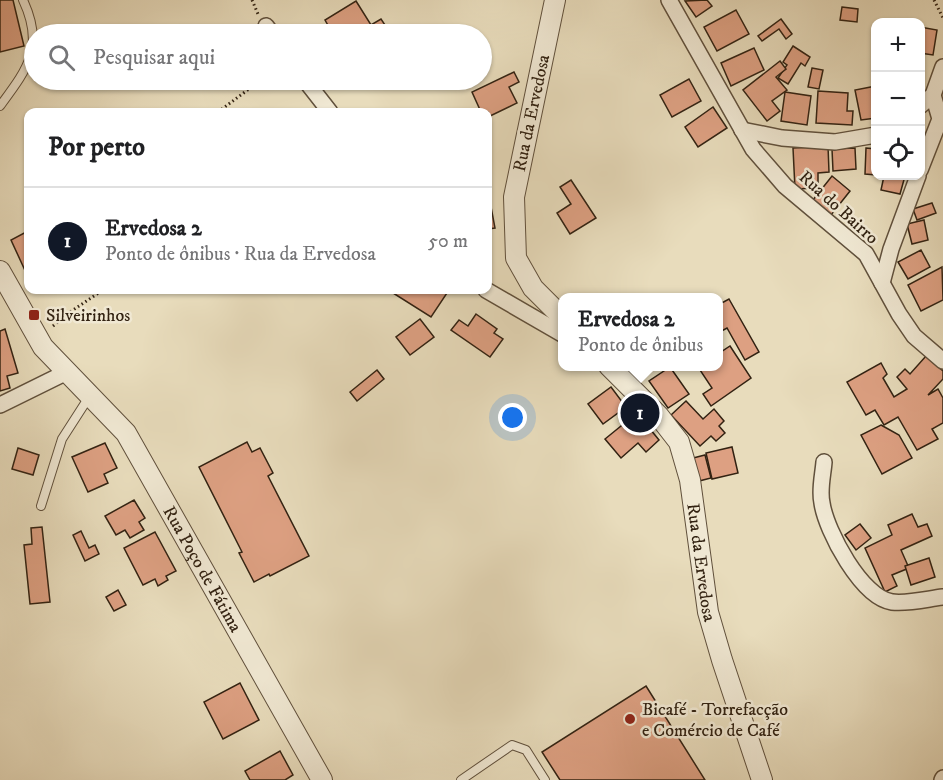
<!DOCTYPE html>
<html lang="pt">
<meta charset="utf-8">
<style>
body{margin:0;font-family:"IM FELL DW Pica",serif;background:#f2f2f2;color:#202124}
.controls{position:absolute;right:18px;top:18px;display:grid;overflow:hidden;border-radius:12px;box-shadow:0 2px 4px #0004}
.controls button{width:54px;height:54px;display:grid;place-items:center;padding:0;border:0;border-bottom:2px solid #e0e0e0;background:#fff;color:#202124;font:30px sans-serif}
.you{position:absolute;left:513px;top:418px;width:21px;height:21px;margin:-15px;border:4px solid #fff;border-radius:50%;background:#1a73e8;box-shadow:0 0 0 9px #1a73e833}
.badge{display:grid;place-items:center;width:39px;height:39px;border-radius:50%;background:#111827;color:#fff;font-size:20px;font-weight:700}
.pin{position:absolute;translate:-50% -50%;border:3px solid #fff;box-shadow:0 2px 6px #0006}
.popup{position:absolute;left:558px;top:293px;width:165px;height:78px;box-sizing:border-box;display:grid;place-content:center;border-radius:12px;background:#fff;filter:drop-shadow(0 2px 4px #0005);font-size:20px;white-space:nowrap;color:#757577}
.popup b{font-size:22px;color:#202124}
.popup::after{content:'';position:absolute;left:50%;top:100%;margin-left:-12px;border:12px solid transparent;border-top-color:#fff}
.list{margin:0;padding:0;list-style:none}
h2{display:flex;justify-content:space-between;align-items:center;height:78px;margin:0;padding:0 24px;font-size:26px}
h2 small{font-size:20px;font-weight:400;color:#757577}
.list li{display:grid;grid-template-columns:39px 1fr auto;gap:18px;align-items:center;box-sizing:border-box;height:108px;padding:0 24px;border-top:2px solid #e0e0e0}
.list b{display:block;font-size:22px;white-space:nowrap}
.list p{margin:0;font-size:20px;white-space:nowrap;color:#757577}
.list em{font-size:20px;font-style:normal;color:#757577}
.icon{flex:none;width:33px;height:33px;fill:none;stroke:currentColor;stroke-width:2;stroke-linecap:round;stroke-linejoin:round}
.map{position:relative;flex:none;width:943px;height:780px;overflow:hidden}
.search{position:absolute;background:#fff;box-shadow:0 2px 4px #0004;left:24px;top:24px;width:468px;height:66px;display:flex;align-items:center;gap:15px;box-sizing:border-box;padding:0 21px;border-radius:33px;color:#757577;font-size:22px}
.panel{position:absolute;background:#fff;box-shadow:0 2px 4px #0004;left:24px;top:108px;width:468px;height:186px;border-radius:12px}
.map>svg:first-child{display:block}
</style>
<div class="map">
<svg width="943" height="780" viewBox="0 0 943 780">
<rect width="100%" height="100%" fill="#e8dcbc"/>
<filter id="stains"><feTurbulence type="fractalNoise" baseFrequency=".00333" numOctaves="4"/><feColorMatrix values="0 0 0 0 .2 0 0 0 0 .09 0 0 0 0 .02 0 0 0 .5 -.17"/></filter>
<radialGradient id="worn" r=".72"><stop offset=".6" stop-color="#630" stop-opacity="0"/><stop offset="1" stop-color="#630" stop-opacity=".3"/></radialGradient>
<!-- building -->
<g fill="#dda082" stroke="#322212" stroke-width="1.5">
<polygon points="0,0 13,0 24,46 0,52"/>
<polygon points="707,0 712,6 696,17 685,1"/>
<polygon points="356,1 371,25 381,19 391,34 333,34 325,20"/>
<polygon points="842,7 858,9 857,22 840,20"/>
<polygon points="736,10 749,34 717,51 704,27"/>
<polygon points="781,19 792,34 786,39 779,29 762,41 758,36"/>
<polygon points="920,27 937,30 933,55 920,53"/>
<polygon points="793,46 810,57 805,66 801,63 788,84 778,78 787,65 783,62"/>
<polygon points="754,48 764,70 731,86 721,63"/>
<polygon points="780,61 786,69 776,77 787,90 772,101 780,111 767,121 743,90"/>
<polygon points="812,68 823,70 819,89 808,87"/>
<polygon points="514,72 519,82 509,87 517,103 488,117 488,112 481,112 472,92"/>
<polygon points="689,79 701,101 672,117 660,95"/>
<polygon points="876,86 876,118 861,120 855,90"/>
<polygon points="818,91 848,93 847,111 853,111 852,125 816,123"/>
<polygon points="785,92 811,96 807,125 781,121"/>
<polygon points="713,107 727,128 698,147 685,127"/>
<polygon points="828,146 829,172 818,173 818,188 795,189 793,148"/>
<polygon points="855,148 856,169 833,171 832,149"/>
<polygon points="866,148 876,149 876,175 865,174"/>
<polygon points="832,176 850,191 831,215 813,200"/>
<polygon points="884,176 905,176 900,194 881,190"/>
<polygon points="571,180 596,218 570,234 557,213 571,204 560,187"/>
<polygon points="488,191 495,228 488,229"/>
<polygon points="932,203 936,213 917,220 913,209"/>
<polygon points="924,220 928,240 912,244 907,224"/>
<polygon points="28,231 28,277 11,240"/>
<polygon points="921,250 930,267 908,279 898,262"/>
<polygon points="942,267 943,300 921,311 908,285"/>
<polygon points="395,290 449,290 431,317 393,293"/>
<polygon points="729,299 759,352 745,360 727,328 718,333 718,305"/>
<polygon points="476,314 497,329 494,333 503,339 490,357 451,330 459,320 468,326"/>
<polygon points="420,319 434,337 410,355 396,337"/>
<polygon points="5,329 18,373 7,376 10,388 0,391 0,331"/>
<polygon points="730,346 751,378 711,406 703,394 712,388 698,367 718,366 718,354"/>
<polygon points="926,356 943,371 943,379 928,395 938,389 943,398 943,423 932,429 938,439 917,450 898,417 884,425 875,410 866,415 847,382 881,363 887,374 883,378 894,397 907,389 897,377 905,369 910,374"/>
<polygon points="670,367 689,394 668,408 649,381"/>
<polygon points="377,370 384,379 357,401 350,392"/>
<polygon points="611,387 626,407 603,424 588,404"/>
<polygon points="686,401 703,419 714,409 724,421 719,426 725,433 716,441 711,436 700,446 671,415"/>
<polygon points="637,413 659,440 646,452 638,443 621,458 605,439"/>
<polygon points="881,425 899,435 912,458 882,474 861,435"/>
<polygon points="247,442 252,452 260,448 273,473 268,476 309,556 270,576 269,574 254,582 239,553 242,552 199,467"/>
<polygon points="105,443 117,468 104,474 108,483 88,492 72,457"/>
<polygon points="732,447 738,473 712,479 706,453"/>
<polygon points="18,448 39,455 33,475 12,469"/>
<polygon points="705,455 711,478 699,481 693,458"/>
<polygon points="134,500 145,518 139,522 144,530 130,538 125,530 116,535 105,516"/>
<polygon points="912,514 918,527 927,524 932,536 901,550 909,568 892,575 897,586 885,592 865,548 892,535 888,525"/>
<polygon points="860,524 871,538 856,550 845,535"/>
<polygon points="42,527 50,602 30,604 24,545 32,544 31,528"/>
<polygon points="81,531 89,548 95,545 99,554 85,561 73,535"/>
<polygon points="155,532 176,571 166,576 168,580 158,586 155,579 143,585 124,548"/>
<polygon points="929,558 935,577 911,585 905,566"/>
<polygon points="118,590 126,605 114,611 106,597"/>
<polygon points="240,683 259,720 223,739 204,702"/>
<polygon points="646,686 705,780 560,780 542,752"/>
<polygon points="280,751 293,775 285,780 250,780 245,771"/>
</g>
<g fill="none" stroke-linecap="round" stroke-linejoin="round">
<defs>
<g id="service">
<path d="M0,106c28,-38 45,-59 23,-106"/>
<polyline points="41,506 62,439 89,397"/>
<polyline points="461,780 512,745 526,750 545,780"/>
</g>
<g id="minor">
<polyline points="669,0 753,149 785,186 866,254 899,314 914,336 943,361"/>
<polyline points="266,26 272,34"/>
<polyline points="305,80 330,112"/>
<polyline points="920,106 933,95 943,67"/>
<polyline points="742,130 782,138 835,142 876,135"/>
<polyline points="920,170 940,119 933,95"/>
<polyline points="882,283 891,249 918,176"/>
<polyline points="486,290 562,334"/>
<polyline points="0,405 67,372"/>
<path d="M824,462c-1,13 -5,28 -2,41 4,28 40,95 70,99 16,2 35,-3 51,-5"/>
<polyline points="942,780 943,778"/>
</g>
<g id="tertiary">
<polyline points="555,0 514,197 516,258 533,288 562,317"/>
<path id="s1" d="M0,271l43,76 83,86 196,347"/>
<path id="s2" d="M609,366l49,49 21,27 11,38 18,132 14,48 40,120"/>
</g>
</defs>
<!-- service casing -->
<use href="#service" stroke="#60503c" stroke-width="10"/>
<!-- minor casing -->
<use href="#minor" stroke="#60503c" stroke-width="18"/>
<!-- tertiary casing -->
<use href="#tertiary" stroke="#60503c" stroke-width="22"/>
<!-- path -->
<g stroke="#322212" stroke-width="3" stroke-dasharray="1.5 3" stroke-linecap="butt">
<polyline points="252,0 258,14"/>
<polyline points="934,0 943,18"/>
<polyline points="218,112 261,80"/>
<polyline points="53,326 67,314 103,290"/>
</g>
<!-- service -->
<use href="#service" stroke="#f0e8d3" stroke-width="8"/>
<!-- minor -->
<use href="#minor" stroke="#f0e8d3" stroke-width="15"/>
<!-- tertiary -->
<use href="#tertiary" stroke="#f0e8d3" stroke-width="20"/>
</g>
<!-- markers -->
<g fill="#8f2418" stroke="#f0e8d3" stroke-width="2">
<rect x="28" y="309" width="12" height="12" rx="3"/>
<circle cx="630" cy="719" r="6"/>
</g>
<g text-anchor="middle" stroke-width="5" stroke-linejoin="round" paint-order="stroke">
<!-- street labels -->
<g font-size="18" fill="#322212" stroke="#f0e8d3">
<text transform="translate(531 113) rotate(-78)" y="6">Rua da Ervedosa</text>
<text transform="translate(839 207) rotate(42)" y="6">Rua do Bairro</text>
<text dy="6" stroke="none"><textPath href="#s2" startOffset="226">Rua da Ervedosa</textPath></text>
<text dy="6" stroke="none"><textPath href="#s1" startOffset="363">Rua Poço de Fátima</textPath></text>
</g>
<!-- poi labels -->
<g font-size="18" fill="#322212" stroke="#f0e8d3" text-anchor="start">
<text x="46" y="321">Silveirinhos</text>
<text x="642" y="715">Bicafé - Torrefacção<tspan x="642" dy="21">e Comércio de Café</tspan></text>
</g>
</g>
<rect width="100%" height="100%" filter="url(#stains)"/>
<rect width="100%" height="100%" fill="url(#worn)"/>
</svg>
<div class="controls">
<button>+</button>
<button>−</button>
<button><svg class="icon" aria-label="locate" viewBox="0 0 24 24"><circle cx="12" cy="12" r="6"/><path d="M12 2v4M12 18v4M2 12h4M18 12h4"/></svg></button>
</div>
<div class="you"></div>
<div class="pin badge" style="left:640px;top:413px">1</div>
<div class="popup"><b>Ervedosa 2</b>Ponto de ônibus</div>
<div class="search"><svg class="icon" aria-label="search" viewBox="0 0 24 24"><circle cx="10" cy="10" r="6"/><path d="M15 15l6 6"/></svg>Pesquisar aqui</div>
<section class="panel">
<h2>Por perto<small></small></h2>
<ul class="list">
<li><span class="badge">1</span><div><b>Ervedosa 2</b><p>Ponto de ônibus · Rua da Ervedosa</p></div><em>50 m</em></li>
</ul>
</section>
</div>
